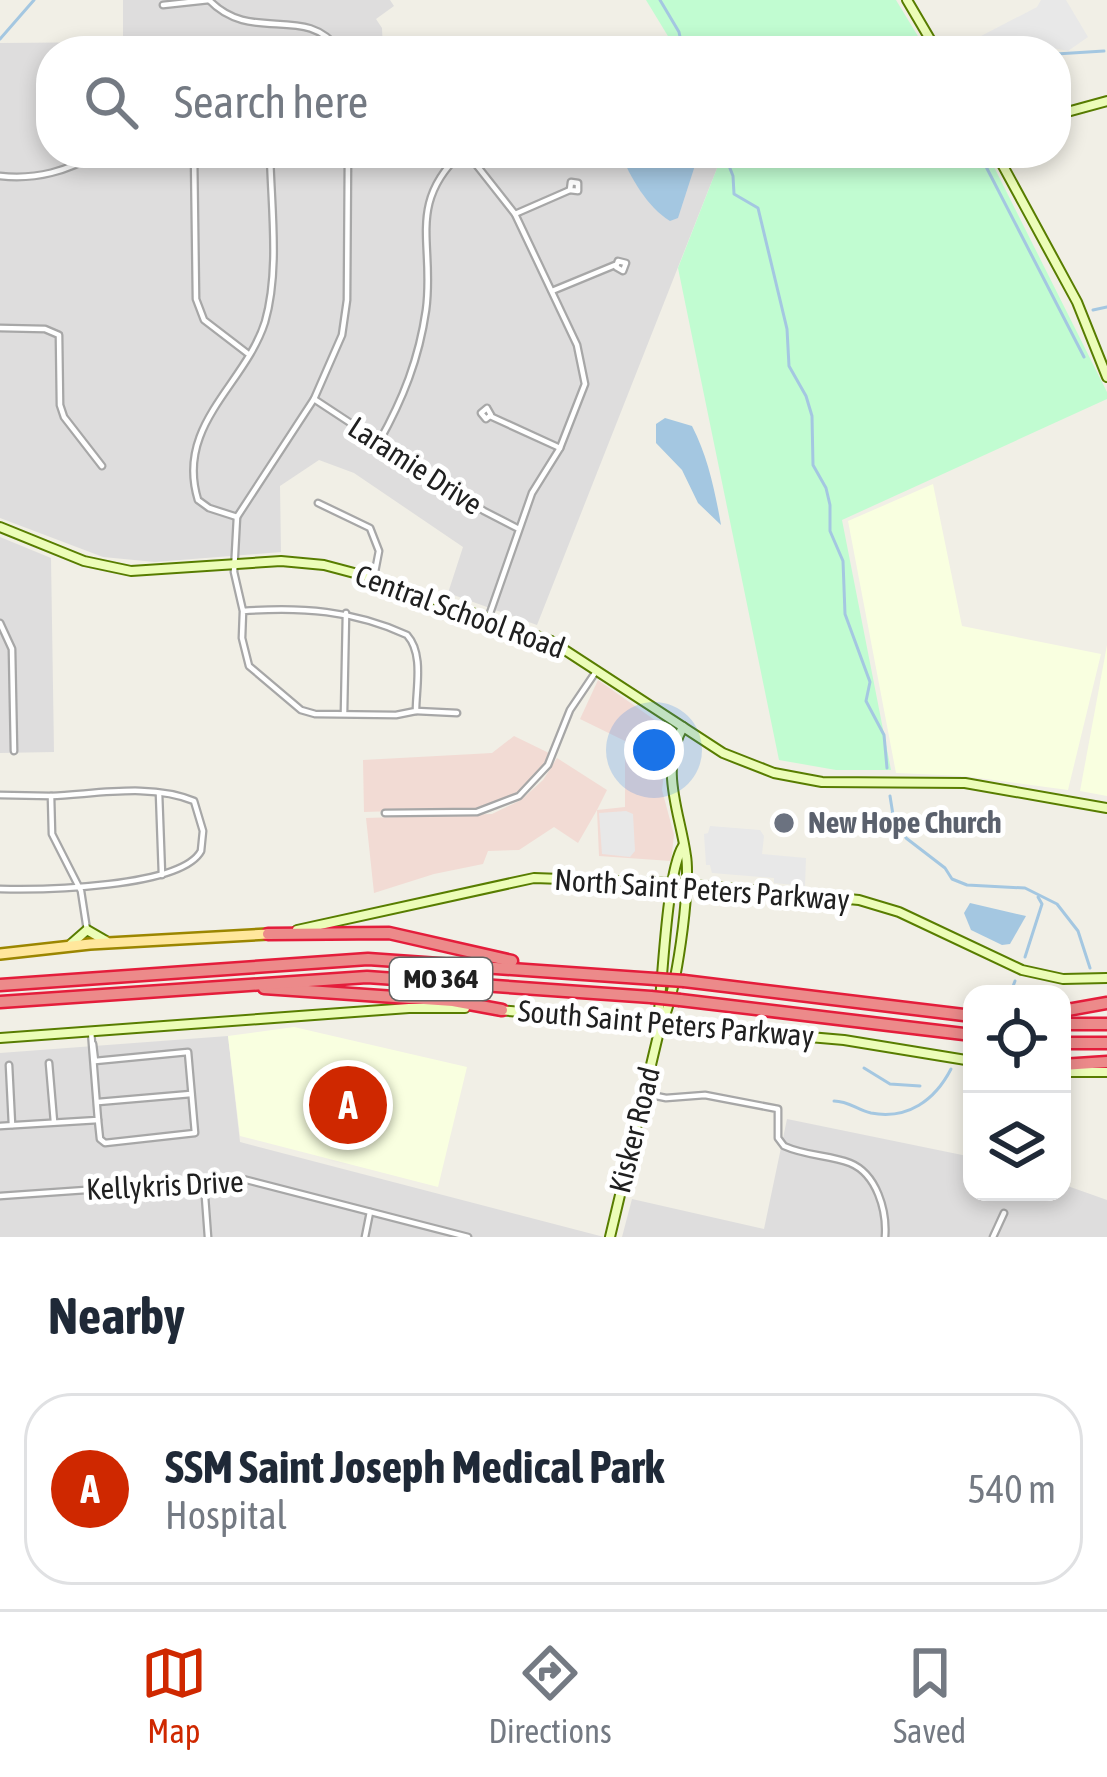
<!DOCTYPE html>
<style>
body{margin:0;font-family:"Asap Condensed",sans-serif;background:#f6f6f7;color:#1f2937}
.controls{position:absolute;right:36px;bottom:36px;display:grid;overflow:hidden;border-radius:24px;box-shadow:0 6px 18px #0003}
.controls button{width:108px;height:108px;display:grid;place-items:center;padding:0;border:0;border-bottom:3px solid #e0e1e3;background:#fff;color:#1f2937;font:60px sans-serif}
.you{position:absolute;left:654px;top:750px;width:42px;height:42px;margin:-30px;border:9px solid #fff;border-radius:50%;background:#1a73e8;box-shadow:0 0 0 18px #1a73e833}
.badge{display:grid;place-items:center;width:78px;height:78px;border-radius:50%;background:#cf2800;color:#fff;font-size:39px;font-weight:700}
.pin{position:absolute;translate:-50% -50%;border:6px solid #fff;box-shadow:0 3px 12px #0006}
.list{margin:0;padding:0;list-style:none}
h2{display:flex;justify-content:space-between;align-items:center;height:156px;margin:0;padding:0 48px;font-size:51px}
h2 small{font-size:39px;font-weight:400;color:#747a83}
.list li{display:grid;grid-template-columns:78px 1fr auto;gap:36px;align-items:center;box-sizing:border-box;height:192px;margin:0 24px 24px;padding:0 24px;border:3px solid #e0e1e3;border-radius:48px}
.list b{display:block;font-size:45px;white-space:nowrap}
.list p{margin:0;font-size:39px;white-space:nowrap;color:#747a83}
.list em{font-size:39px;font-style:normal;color:#747a83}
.icon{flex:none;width:66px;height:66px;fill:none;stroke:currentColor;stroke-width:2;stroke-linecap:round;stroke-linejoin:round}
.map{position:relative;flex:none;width:1107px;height:1237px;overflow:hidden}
.search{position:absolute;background:#fff;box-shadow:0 6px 18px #0003;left:36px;right:36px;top:36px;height:132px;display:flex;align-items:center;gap:30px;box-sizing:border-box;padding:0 42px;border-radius:48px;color:#747a83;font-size:45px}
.sheet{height:372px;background:#fff}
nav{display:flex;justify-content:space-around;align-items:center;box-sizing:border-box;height:168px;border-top:3px solid #e0e1e3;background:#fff;font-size:33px;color:#747a83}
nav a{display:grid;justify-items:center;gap:6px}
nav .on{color:#cf2800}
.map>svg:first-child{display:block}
</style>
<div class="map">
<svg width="1107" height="1237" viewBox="0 0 1107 1237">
<rect width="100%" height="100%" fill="#f1efe6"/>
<!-- residential -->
<g fill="#dedddd">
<polygon points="123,0 390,0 394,6 376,19 382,28 383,51 51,51 51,153 723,153 537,625 448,593 463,547 354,473 319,460 280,486 281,552 155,562 103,557 0,518 0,43 123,42"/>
<polygon points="0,537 51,558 54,752 0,753"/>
<polygon points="228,1036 240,1142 604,1237 0,1237 0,1053"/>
<polygon points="787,1119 972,1157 972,1192 1062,1192 1062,1184 1107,1200 1107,1237 622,1237 632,1199 764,1229"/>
</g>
<!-- commercial -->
<g fill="#f2dbd4">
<polygon points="598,680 669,730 662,790 674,835 671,861 599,856 597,810 578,843 554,827 519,850 488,851 483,864 434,874 374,893 366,818 492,814 521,800 543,780 557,758 607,790 597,810 625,807 625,741 580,719"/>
<polygon points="514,736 551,754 530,783 505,800 486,808 364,812 363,760 492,753"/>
</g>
<!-- education -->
<g fill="#f9ffe0">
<polygon points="933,484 962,626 1101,654 1068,790 964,776 896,773 848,521"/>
<polygon points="1107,645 1107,796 1080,791"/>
<polygon points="294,1027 467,1067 438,1187 240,1136 228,1036"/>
</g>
<!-- park -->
<g fill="#c1fcd1">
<polygon points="646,0 896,0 927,51 677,51"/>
<polygon points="723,153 987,153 1107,392 1107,399 842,520 891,770 836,770 779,760 678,268"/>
</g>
<!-- parking -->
<g fill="#e8e8e8">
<polygon points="1041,0 1066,0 1088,37 1068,51 1038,45 1029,51 963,51 960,47 1037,7"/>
<polygon points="626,811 633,814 635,851 630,857 602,854 599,813"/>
<polygon points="710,826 760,830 764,836 762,854 806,858 805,886 774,883 774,878 712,873 710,865 706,865 704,834 708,833"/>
</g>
<!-- water -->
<g fill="#a4c7e1">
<path d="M620,153h79l-21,65 -8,3c-23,-14 -39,-43 -50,-68z"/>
<path d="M665,418l27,8c16,31 23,65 29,99l-23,-22 -16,-33 -26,-27v-19z"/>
<polygon points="970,903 1026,916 1010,944 1002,945 971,930 964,913"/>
</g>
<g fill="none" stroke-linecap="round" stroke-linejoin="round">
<!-- stream -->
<g stroke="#a4c7e1" stroke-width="3">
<polyline points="660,0 679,32 683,51"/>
<polyline points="0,39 34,0"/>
<polyline points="799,51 916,45 921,49"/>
<polyline points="1056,54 1104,51"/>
<polyline points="724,153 733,176 734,194 758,208 787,329 789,366 806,396 812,416 813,465 826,488 830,505 830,531 843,561 845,614 870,682 866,701 884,735 887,768"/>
<polyline points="979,153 1084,357"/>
<polyline points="1093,310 1107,307"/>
<polyline points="890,796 894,821 906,838 945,868 952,879 967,885 1025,888 1057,904 1078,931 1090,968"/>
<polyline points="1025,957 1042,904 1038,897"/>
<polyline points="1010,994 1015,981"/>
<polyline points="864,1068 890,1084 920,1086"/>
<path d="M834,1101c15,0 23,9 37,12 37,7 64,-13 80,-44"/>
</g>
<defs>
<g id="street">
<path d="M209,0c43,45 97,2 131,51"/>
<polyline points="163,5 209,0"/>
<polyline points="194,153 196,299 204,320 247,353"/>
<polyline points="467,153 515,214 577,345 585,384 560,448 532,493 489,616"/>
<path d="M0,176c37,4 67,-5 99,-23"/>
<polygon points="571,182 578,183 578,191 570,190"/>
<polyline points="515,214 570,190"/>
<polygon points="618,261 626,263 623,271 616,267"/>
<polyline points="552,291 615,265"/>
<polyline points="0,328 45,329 59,335 60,405 64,417 102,466"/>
<polyline points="314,399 484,511 517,528"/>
<polygon points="487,408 491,415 486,419 481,413"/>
<polyline points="490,416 560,448"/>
<path d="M379,442c24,-43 40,-83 47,-132 9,-65 -20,-105 35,-157"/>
<polyline points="318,503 370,528 379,551 374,577"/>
<path d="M237,517l-28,-9 -11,-8c-23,-75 47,-115 67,-178 15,-52 6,-116 5,-169"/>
<path d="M243,611l-1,27 7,28 52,44 14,4 81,1 20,-4c0,-24 8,-57 -9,-76 -54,-25 -106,-28 -164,-24l-9,-39 3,-55 77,-118 28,-64 5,-35 1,-147"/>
<polyline points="0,623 12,649 14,751"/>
<polyline points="416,711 457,713"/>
<polyline points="344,713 346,613"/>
<polyline points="159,793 162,875"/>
<polyline points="0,795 51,796 52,834 81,891 87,930"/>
<polyline points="385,813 477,812 519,796 548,765 570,710 597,670"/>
<path d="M0,889c41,1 181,-1 201,-38l2,-20 -9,-30c-43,-18 -97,-7 -143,-5"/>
<polyline points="93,1044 95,1061 188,1052 195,1133 105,1143 100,1139 98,1120"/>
<polyline points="49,1063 54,1122"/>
<polyline points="9,1065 12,1125"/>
<path d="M646,1094l20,4 39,-3 73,14v29l6,8c22,10 45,9 66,17 27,11 37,48 35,74"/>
<polyline points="98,1102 191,1094"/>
<polyline points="0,1126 98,1120 91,1031"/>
<polyline points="204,1183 208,1237"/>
<polyline points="0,1196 243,1179 468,1237"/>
<polyline points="365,1237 370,1212"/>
<polyline points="993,1237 1004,1213"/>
</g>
<g id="secondary">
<polyline points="907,0 937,51"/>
<polyline points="1056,115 1107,101"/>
<polyline points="996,153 1077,302 1107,377"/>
<polyline points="0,527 84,561 131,571 281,561 324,565 373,578 551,641 723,753 774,773 822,782 965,783 1107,808"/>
<polyline points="297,930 534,878 673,883 859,900 899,912 1022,970 1063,979 1107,978"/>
<polyline points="71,944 87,930 106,941"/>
<polyline points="498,1010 844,1040 972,1061"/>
<path d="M661,1021l-2,-11c4,-35 8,-139 24,-164"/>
<polyline points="0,1038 409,1008 465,1008"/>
<polyline points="1062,1072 1107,1072"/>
<path d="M610,1237l51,-214c15,-23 30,-138 25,-167 -6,-44 -27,-86 -3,-129"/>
</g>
<polyline id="primary" points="0,954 90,944 268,934"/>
<g id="highway">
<polyline points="268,934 389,933 512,961"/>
<polyline points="684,981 972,1016"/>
<polyline points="0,985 368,959 655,979"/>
<polyline points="264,988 453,1001 502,1010"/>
<polyline points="680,1000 972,1035"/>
<polyline points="0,1002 367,977 651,997"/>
<polyline points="1062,1011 1107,1003"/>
<polyline points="1062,1024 1107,1024"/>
<polyline points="1062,1043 1107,1043"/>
<polyline points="1062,1065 1107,1062"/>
</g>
</defs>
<!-- street casing -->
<use href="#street" stroke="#a7a7a7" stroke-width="9"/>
<!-- secondary casing -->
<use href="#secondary" stroke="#587d00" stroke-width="12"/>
<!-- primary casing -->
<use href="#primary" stroke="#9b8600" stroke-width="14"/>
<!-- highway casing -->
<use href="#highway" stroke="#e41d3b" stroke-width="15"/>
<!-- street -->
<use href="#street" stroke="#fff" stroke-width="4.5"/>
<!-- secondary -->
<use href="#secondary" stroke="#ecfdb8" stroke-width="8"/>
<!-- primary -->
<use href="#primary" stroke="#ffe79c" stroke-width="9"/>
<!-- highway -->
<use href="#highway" stroke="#ec8a8a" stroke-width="10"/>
<defs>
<g id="highway-bridge">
<polyline points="655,979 684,981"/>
<polyline points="651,997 680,1000"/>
</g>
</defs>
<!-- highway-bridge casing -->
<use href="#highway-bridge" stroke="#e41d3b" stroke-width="15" stroke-linecap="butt"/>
<!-- highway-bridge -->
<use href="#highway-bridge" stroke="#ec8a8a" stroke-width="10"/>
</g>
<!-- markers -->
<circle fill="#6b7280" stroke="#fff" stroke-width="4.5" cx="784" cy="823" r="12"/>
<g text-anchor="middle" stroke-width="10" stroke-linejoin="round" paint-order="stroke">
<!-- shield labels -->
<rect fill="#fff" stroke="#636363" stroke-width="3" x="390" y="958" width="102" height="42" rx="9"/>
<g font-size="27" font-weight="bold" fill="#202020">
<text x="441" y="988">MO 364</text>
</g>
<!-- street labels -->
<g font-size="30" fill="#202020" stroke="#fff">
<text transform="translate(415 466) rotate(33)" y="10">Laramie Drive</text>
<text transform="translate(460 612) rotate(20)" y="10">Central School Road</text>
<text transform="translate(702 890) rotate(4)" y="10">North Saint Peters Parkway</text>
<text transform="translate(666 1024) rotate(5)" y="10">South Saint Peters Parkway</text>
<text transform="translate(635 1130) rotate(-76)" y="10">Kisker Road</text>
<text transform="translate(165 1186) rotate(-3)" y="10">Kellykris Drive</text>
</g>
<!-- worship labels -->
<g font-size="30" font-weight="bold" fill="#5b616d" stroke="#fff" text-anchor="start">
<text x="808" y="833">New Hope Church</text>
</g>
</g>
</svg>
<div class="controls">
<button><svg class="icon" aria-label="locate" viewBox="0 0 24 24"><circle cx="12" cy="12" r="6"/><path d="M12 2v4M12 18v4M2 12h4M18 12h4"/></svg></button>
<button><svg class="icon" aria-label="layers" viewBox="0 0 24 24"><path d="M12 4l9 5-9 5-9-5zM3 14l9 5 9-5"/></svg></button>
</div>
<div class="you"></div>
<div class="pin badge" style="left:348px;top:1105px">A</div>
<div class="search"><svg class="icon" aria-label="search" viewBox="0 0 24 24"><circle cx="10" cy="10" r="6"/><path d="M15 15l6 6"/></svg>Search here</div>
</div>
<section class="sheet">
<h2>Nearby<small></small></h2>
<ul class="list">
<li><span class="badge">A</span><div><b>SSM Saint Joseph Medical Park</b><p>Hospital</p></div><em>540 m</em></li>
</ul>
</section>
<nav>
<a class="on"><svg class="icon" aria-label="map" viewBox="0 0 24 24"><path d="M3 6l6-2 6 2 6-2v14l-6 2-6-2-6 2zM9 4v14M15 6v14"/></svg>Map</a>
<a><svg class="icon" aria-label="directions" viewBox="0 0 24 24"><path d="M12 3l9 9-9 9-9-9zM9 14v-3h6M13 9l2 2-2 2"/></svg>Directions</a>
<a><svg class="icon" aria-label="saved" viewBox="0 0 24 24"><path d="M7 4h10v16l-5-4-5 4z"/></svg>Saved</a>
</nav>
